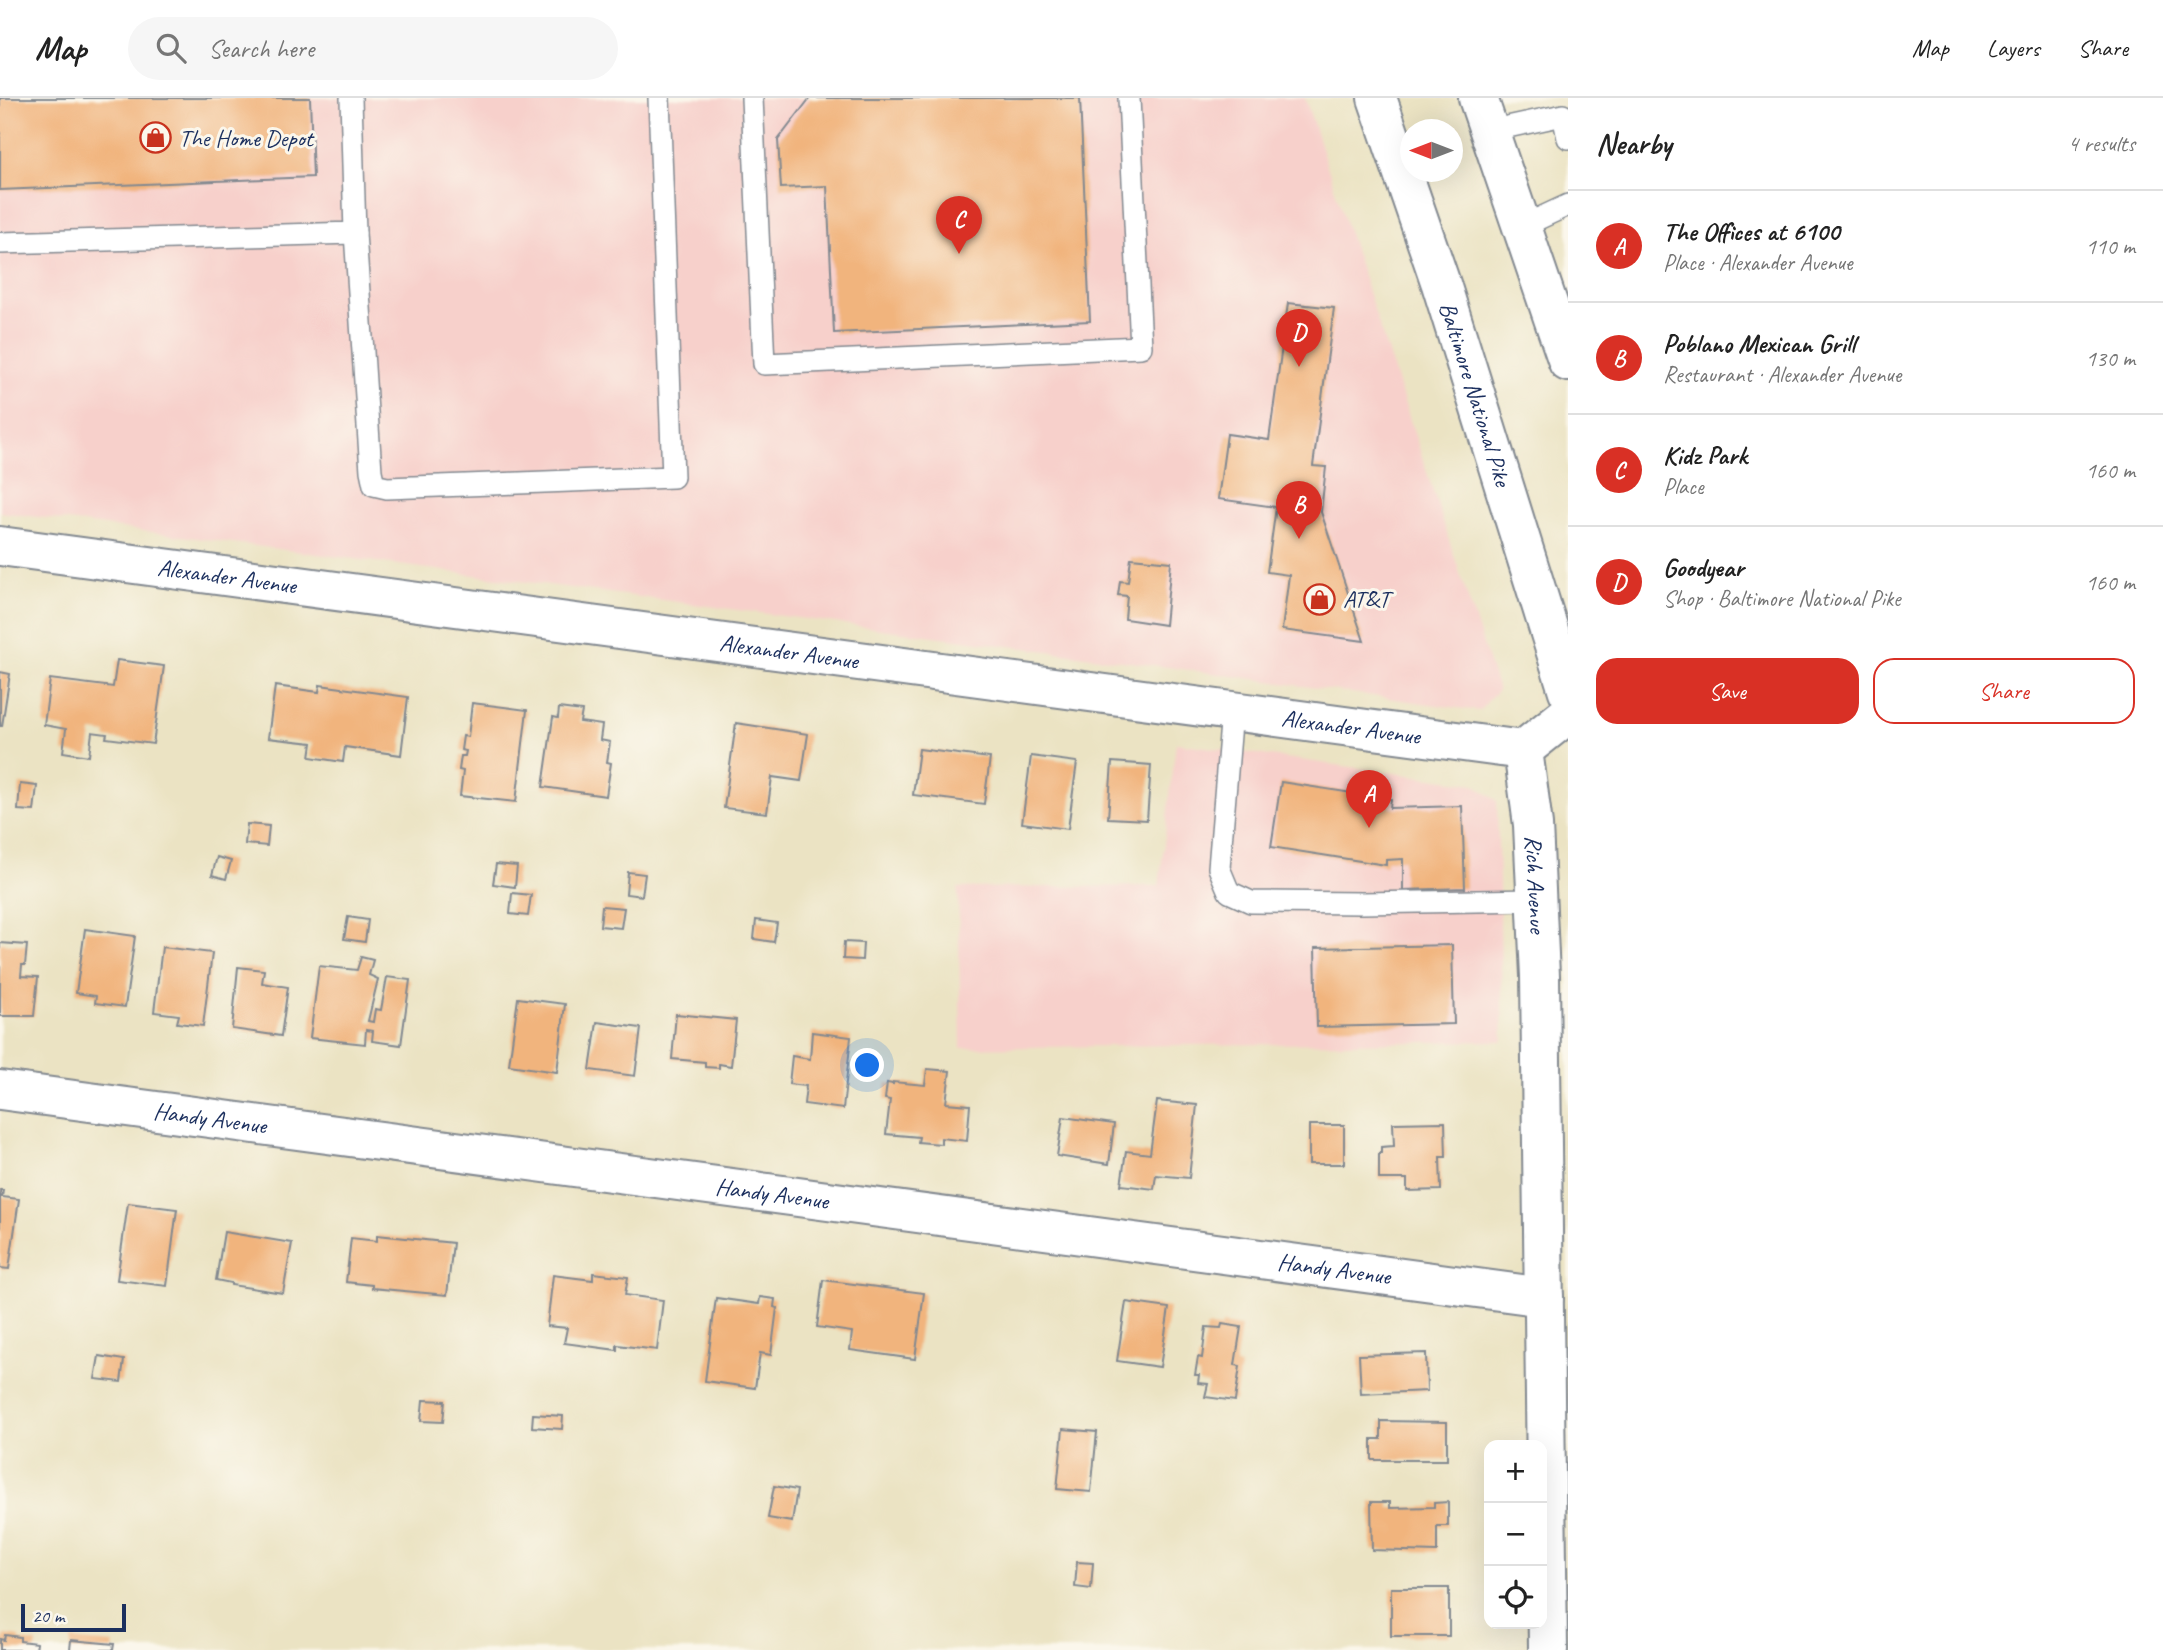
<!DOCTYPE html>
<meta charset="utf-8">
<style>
body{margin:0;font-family:Caveat,sans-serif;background:#f6f6f6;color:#222}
.controls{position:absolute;right:21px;bottom:21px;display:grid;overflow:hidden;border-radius:14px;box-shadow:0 7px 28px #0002}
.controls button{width:63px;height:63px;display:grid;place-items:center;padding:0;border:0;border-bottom:2px solid #e0e0e0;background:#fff;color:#222;font:35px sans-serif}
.compass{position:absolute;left:1400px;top:21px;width:63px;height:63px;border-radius:50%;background:#fff;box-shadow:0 7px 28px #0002;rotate:270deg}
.scale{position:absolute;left:21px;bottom:18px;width:105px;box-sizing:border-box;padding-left:7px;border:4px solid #1b2f5e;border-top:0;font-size:19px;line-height:24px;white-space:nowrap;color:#1b2f5e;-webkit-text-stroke:5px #fbf7ec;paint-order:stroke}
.you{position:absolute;left:868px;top:968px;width:24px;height:24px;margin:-18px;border:5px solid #fff;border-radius:50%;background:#1a73e8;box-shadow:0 0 0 10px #1a73e833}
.badge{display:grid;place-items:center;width:46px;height:46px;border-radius:50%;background:#d93025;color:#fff;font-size:23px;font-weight:700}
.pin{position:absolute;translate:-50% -58px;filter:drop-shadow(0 2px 4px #0008)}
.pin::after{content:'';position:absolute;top:37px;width:24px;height:21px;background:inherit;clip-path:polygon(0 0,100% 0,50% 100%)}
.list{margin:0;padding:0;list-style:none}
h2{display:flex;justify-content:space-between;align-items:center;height:91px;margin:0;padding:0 28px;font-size:30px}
h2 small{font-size:23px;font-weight:400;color:#767676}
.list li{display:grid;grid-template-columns:46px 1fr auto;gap:21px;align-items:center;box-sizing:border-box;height:112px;padding:0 28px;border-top:2px solid #e0e0e0}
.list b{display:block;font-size:26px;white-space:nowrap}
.list p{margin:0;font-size:23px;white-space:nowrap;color:#767676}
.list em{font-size:23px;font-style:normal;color:#767676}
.actions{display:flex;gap:14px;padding:21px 28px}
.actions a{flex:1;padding:16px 0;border:2px solid #d93025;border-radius:21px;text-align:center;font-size:24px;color:#d93025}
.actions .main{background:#d93025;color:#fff}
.icon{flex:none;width:38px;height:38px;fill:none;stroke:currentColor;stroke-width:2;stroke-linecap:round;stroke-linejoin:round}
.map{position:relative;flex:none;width:1568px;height:1552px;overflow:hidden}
header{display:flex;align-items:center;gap:42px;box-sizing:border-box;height:98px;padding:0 35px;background:#fff;border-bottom:2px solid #e0e0e0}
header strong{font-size:33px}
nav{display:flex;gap:38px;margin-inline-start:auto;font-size:24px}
.search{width:490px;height:63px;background:#f6f6f6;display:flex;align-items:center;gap:18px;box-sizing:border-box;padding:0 24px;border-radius:38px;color:#767676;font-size:26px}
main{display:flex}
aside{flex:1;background:#fff}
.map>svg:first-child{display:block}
</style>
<header>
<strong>Map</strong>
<div class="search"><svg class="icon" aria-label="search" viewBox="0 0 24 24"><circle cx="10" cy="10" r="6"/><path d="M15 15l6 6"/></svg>Search here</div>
<nav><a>Map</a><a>Layers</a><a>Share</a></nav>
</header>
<main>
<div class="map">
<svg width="1568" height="1552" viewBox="0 0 1568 1552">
<rect width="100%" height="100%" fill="#fbf7ec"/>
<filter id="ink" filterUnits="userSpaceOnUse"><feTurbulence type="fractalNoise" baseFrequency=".0143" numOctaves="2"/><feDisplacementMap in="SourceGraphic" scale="14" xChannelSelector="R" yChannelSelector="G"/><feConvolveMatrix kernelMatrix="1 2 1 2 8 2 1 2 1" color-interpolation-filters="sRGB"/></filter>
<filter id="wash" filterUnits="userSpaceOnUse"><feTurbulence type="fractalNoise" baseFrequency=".00686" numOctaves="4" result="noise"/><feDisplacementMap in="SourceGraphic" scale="28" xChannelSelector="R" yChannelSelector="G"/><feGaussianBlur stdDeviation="1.57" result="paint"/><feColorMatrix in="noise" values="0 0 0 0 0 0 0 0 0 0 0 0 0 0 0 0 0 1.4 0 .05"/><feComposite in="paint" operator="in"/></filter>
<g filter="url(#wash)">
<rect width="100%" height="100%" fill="#ebe3c3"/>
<!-- built -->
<g fill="#f7d0cb">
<polygon points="0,0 1305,0 1498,592 1479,613 1190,572 0,414"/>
<polygon points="1176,645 1474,686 1497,703 1503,943 961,950 958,790 1159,788"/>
</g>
<g id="blocks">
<!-- building -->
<g fill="#f1b47d">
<polygon points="0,0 310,0 313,79 0,92"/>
<polygon points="810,0 1080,0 1090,223 834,235 827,88 781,90 778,42"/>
<polygon points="1288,205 1334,210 1313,368 1326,369 1321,414 1364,543 1282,532 1289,477 1267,474 1276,409 1218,401 1227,336 1269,342"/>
<polygon points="1131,460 1171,464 1165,527 1125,521 1127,498 1118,497 1120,483 1128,484"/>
<polygon points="117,562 164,568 153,646 106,640 107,636 92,634 89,658 63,654 66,631 44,627 50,581 113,589"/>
<polygon points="0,574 10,576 2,628 0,628"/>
<polygon points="320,587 408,599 401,657 345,649 343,664 310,659 312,645 268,640 275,588 319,594"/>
<polygon points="472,605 527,612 516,704 460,698 463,673 459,672 461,658 465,658 466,653 461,652 463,638 468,639"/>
<polygon points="559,610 582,613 580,624 602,627 600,642 610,644 607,664 611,665 606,698 543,689 553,619 558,620"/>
<polygon points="736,625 808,636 801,683 772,679 767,715 724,710"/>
<polygon points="919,651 990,660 984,706 913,697"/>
<polygon points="1031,658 1077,664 1068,731 1022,725"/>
<polygon points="1112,664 1151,667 1147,722 1108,720"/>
<polygon points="1281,684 1391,701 1390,710 1462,708 1465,790 1403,792 1403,761 1386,762 1386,767 1271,749"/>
<polygon points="20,686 37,688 34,713 18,712"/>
<polygon points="247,726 269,728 267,748 245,746"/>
<polygon points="217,759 231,763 226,781 212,777"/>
<polygon points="496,766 517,768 515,789 493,786"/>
<polygon points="628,774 645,776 642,798 626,796"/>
<polygon points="512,795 531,797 528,818 510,816"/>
<polygon points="602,808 624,810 621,830 600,828"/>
<polygon points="348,819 368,822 365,844 344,841"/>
<polygon points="756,822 777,825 774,844 754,841"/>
<polygon points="85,831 135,838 125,909 95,905 96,898 76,895"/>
<polygon points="844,844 863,845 862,862 843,861"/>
<polygon points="0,845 27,847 25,867 22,867 21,878 38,879 34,918 0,918"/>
<polygon points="1452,847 1454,926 1317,929 1315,850"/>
<polygon points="162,849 212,855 203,928 177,925 179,917 154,914"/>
<polygon points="361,859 373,862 369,877 378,881 368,923 373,924 375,911 381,912 387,879 410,882 401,947 372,943 373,933 366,932 365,946 310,940 319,868 357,872"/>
<polygon points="238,869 264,872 262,885 288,889 281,938 232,931"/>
<polygon points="518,900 565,906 557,974 509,967"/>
<polygon points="676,916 736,922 731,968 719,966 719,970 705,969 705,964 672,961"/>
<polygon points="597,924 641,930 635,978 590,972"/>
<polygon points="812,934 851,939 843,1011 804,1006 806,988 789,986 792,958 810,961"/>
<polygon points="927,971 950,973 946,1005 970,1007 967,1043 941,1040 941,1046 918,1044 919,1039 886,1036 890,1002 885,1001 887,985 893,986 893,984 925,987"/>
<polygon points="1157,1003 1197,1007 1189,1080 1156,1077 1154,1091 1121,1087 1126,1053 1150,1056"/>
<polygon points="1063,1019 1114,1026 1109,1066 1057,1058"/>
<polygon points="1445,1024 1446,1059 1440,1059 1441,1092 1407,1093 1407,1081 1379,1081 1379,1055 1381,1055 1381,1049 1394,1048 1393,1025"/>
<rect x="1309" y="1027" width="35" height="39"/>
<polygon points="0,1092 3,1092 2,1099 19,1101 9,1171 0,1170"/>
<polygon points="128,1105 177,1111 167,1188 117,1182"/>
<polygon points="224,1134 292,1145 283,1195 231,1187 231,1185 216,1182"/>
<polygon points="377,1137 453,1145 447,1197 372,1190 372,1187 346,1184 351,1140 377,1143"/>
<polygon points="593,1175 628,1179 625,1197 663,1202 657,1252 617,1247 617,1252 564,1245 567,1230 547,1228 553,1177 593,1182"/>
<polygon points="823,1182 924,1195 915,1261 850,1252 852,1234 817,1229"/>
<polygon points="760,1199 775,1201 774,1209 777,1210 771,1257 760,1255 755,1290 705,1283 716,1200 759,1206"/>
<polygon points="1126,1204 1169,1210 1160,1269 1117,1263"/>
<polygon points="1222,1226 1241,1229 1235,1267 1240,1268 1235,1303 1205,1299 1208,1286 1198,1285 1199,1277 1195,1277 1198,1259 1202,1260 1206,1229 1221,1230"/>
<polygon points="1426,1255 1427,1293 1361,1296 1359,1257"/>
<polygon points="99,1258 124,1262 121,1284 95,1281"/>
<polygon points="423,1302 445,1303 443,1324 421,1323"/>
<polygon points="533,1316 563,1318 562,1331 532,1329"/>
<polygon points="1381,1323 1447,1324 1447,1362 1372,1362 1372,1341 1381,1341"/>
<polygon points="1063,1331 1097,1334 1091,1394 1057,1391"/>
<polygon points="774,1388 797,1392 792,1424 768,1420"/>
<polygon points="1371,1404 1390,1404 1390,1410 1434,1409 1434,1405 1448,1404 1448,1428 1437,1428 1437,1454 1372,1452"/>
<polygon points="1077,1464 1093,1465 1091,1491 1075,1489"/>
<rect x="1391" y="1490" width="58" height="48"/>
<polygon points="5,1537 20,1539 20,1543 37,1545 36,1552 0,1552 0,1541 4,1542"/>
<polygon points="71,1542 114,1546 113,1552 70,1552"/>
</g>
</g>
</g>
<g filter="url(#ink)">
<use href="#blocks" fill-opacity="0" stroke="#838990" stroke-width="2"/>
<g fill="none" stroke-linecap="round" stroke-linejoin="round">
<defs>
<g id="lane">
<polyline points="752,0 764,266 1141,249 1129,0"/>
<polyline points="1489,33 1563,17 1568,40"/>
<polyline points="1523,128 1568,107"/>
<polyline points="355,135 371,373 374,387 387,390 673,379 659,0"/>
<polyline points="0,145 355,135 351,0"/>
<polyline points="1232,613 1219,770 1229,794 1251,804 1362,805 1536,802"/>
</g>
<g id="street">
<path id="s1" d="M0,448l1523,204 45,-36"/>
<path id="s2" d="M1523,652l10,75 7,151 8,674"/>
<path id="s3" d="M0,992l1544,207"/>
</g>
<g id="primary">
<path id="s4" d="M1377,0l64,186 127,407"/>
<polyline points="1478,0 1568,264"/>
</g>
</defs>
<!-- lane casing -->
<use href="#lane" stroke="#838990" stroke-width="24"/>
<!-- street casing -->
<use href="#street" stroke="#838990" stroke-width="42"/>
<!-- primary casing -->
<use href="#primary" stroke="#838990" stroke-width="42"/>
<!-- lane -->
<use href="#lane" stroke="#fff" stroke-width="21"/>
<!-- street -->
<use href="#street" stroke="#fff" stroke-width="38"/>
<!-- primary -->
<use href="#primary" stroke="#fff" stroke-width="38"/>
</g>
</g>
<!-- icons -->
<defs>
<symbol id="shop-ring" viewBox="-11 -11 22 22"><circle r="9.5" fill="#fbf7ec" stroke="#c8321e" stroke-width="1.5"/><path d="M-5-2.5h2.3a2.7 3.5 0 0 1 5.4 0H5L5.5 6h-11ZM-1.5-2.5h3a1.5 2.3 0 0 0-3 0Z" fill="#c8321e"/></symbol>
</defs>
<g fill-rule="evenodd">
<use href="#shop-ring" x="138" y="22" width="35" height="35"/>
<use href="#shop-ring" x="1302" y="484" width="35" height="35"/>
</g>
<g text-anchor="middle" stroke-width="6" stroke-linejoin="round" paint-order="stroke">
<!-- poi labels -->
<g font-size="24" fill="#1b2f5e" stroke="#fbf7ec" text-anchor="start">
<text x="179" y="48">The Home Depot</text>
<text x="1343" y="509">AT&amp;T</text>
</g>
<!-- street labels -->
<g font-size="24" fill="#1b2f5e" stroke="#fbf7ec">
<text dy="8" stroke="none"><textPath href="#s4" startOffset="312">Baltimore National Pike</textPath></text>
<text dy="8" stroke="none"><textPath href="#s1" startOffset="229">Alexander Avenue</textPath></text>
<text dy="8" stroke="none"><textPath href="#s1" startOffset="796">Alexander Avenue</textPath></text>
<text dy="8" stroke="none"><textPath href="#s1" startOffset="1363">Alexander Avenue</textPath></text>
<text dy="8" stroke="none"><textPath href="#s2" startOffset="135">Rich Avenue</textPath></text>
<text dy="8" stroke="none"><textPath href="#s3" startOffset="212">Handy Avenue</textPath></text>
<text dy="8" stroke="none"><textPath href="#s3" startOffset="779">Handy Avenue</textPath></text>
<text dy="8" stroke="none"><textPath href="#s3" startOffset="1346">Handy Avenue</textPath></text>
</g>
</g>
</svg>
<div class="controls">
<button>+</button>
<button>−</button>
<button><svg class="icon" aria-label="locate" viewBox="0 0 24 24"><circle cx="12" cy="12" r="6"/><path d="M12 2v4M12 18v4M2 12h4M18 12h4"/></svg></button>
</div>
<svg class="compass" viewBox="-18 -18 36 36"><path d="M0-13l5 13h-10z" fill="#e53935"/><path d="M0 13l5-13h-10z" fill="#767676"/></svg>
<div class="scale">20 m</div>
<div class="you"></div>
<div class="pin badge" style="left:1369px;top:730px">A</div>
<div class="pin badge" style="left:1299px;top:441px">B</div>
<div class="pin badge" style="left:959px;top:156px">C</div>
<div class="pin badge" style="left:1299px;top:269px">D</div>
</div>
<aside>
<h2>Nearby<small>4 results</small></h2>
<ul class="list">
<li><span class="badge">A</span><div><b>The Offices at 6100</b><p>Place · Alexander Avenue</p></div><em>110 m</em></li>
<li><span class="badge">B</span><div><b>Poblano Mexican Grill</b><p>Restaurant · Alexander Avenue</p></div><em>130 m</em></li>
<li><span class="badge">C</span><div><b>Kidz Park</b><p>Place</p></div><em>160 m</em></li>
<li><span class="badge">D</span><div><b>Goodyear</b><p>Shop · Baltimore National Pike</p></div><em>160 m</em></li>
</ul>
<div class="actions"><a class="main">Save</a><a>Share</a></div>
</aside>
</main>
